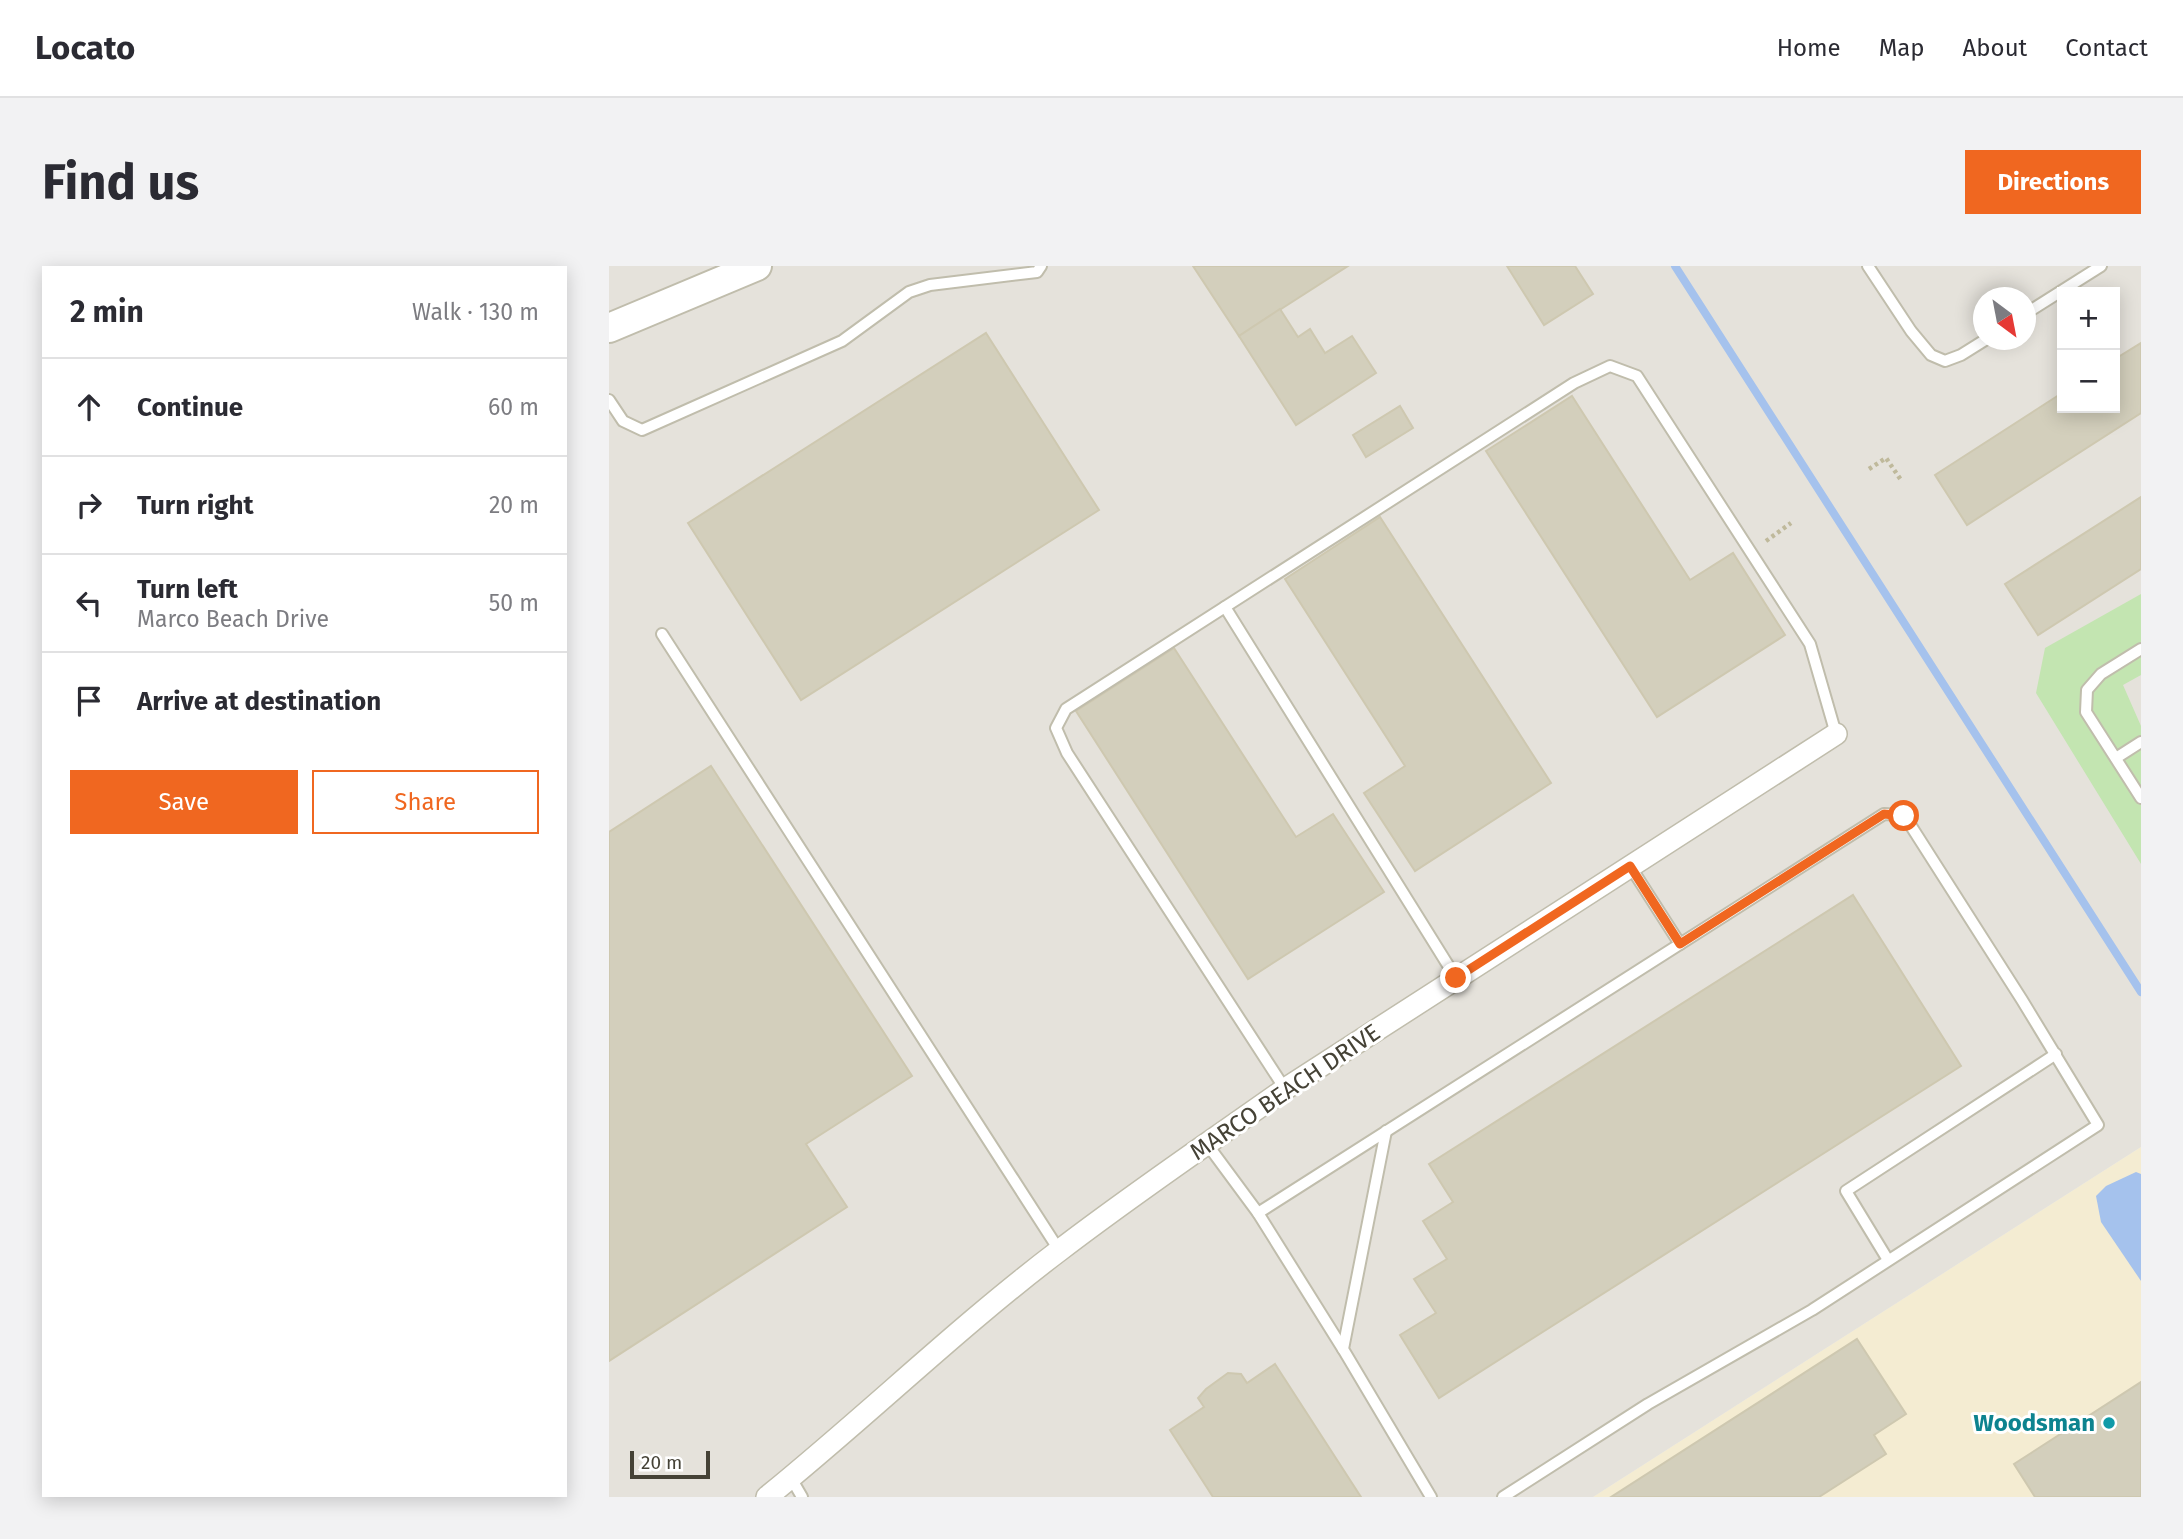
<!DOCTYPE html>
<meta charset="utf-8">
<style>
body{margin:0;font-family:"Fira Sans",sans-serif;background:#f2f2f3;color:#2b2b33}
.controls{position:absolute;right:21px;top:21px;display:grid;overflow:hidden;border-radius:0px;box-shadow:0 4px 18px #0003}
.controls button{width:63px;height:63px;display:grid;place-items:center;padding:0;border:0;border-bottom:2px solid #e1e1e2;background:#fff;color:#2b2b33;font:35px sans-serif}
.compass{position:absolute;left:1364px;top:21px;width:63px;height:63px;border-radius:50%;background:#fff;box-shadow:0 4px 18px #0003;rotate:148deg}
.scale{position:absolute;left:21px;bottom:18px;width:80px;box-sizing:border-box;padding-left:7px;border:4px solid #454236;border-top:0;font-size:19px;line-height:24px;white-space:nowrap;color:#454236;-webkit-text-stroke:5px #fff;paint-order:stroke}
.stop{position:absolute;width:21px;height:21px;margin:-16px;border:5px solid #f06720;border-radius:50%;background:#fff}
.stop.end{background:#f06720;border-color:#fff;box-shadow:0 2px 7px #0008}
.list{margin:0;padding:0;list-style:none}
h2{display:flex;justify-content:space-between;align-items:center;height:91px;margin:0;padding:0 28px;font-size:30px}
h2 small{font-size:23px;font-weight:400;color:#7c7c81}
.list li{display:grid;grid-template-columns:46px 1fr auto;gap:21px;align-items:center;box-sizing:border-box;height:98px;padding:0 28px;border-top:2px solid #e1e1e2}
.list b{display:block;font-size:26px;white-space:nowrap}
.list p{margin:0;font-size:23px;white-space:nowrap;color:#7c7c81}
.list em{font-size:23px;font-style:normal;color:#7c7c81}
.actions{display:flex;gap:14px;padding:21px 28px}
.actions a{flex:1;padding:16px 0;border:2px solid #f06720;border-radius:0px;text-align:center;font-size:24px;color:#f06720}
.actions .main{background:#f06720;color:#fff}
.icon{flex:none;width:38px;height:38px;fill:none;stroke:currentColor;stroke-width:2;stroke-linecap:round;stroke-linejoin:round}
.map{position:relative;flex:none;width:1532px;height:1231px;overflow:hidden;border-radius:0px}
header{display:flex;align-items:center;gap:42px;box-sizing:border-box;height:98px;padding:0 35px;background:#fff;border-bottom:2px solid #e1e1e2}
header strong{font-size:33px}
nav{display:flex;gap:38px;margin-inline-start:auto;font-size:24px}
.intro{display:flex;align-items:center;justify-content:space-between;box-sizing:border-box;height:168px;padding:0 42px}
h1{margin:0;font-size:49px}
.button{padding:18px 32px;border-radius:0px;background:#f06720;color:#fff;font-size:24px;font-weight:700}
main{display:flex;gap:42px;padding:0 42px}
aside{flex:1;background:#fff;border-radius:0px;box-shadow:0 4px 18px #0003}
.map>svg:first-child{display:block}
</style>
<header>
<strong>Locato</strong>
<nav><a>Home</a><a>Map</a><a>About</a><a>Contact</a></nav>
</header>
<div class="intro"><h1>Find us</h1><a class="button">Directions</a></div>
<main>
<aside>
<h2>2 min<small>Walk · 130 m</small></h2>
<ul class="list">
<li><svg class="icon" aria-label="ahead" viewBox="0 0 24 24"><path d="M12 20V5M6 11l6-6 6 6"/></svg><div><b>Continue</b></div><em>60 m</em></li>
<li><svg class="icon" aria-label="right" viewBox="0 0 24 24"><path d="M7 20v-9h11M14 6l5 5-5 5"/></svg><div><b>Turn right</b></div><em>20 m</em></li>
<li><svg class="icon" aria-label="left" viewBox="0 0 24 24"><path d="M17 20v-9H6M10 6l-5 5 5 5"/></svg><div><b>Turn left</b><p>Marco Beach Drive</p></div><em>50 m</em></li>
<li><svg class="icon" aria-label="arrive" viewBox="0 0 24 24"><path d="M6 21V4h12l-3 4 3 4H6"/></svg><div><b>Arrive at destination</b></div></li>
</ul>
<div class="actions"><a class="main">Save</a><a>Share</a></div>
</aside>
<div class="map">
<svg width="1532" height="1231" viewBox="0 0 1532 1231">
<rect width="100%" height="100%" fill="#f2f1e6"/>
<!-- commercial -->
<polygon fill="#f4ecd2" points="1532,881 1532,1231 984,1231"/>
<!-- industrial -->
<path fill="#e5e2db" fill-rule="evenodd" d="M0,0h1532v881l-548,350h-984zM1453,26h53v116h-53zM1374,32h42v42h-42z"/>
<!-- green -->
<polygon fill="#c3e5b1" points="1532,328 1532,409 1514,419 1532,460 1532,598 1427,427 1436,382"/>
<!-- water -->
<polygon fill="#a5c2ed" points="1527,906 1532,908 1532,1015 1492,956 1487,930 1497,920"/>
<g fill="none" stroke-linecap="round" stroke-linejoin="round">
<!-- stream -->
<polyline stroke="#a5c2ed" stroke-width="8" points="1066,0 1532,726"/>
</g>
<!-- building -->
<g fill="#d3cfbc" stroke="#cec8b0" stroke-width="2">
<polygon points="584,0 739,0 630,70"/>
<polygon points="898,0 966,0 984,28 935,59"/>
<polygon points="671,43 689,71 701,63 716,87 743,70 767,107 687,159 630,70"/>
<polygon points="377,67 490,244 192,434 79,257"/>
<polygon points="1532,77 1532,147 1358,259 1326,209 1453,127 1453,142 1506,142 1506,93"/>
<polygon points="963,130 1081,314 1124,287 1176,369 1048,451 877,185"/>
<polygon points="791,140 804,162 757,191 744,169"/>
<polygon points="1532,231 1532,303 1429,369 1396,318"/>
<polygon points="771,251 942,517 806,605 755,527 796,500 676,313"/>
<polygon points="565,382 687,571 724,548 775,626 639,713 467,445"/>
<polygon points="102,500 303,810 197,878 238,941 0,1095 0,566"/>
<polygon points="1244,629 1352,800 830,1132 791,1069 827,1047 805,1013 838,993 814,955 844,936 820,898"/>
<polygon points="1248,1073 1297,1148 1265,1169 1277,1188 1210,1231 1002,1231"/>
<polygon points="666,1098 752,1231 604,1231 561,1164 595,1141 589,1132 597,1123 619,1107 632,1108 638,1117"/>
<polygon points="1532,1116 1532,1231 1426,1231 1405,1198"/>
</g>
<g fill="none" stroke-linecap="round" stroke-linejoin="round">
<defs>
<g id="service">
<polyline points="1259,0 1302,65 1322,89 1336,95 1352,89 1376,74"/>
<polyline points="1416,48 1492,0"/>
<polyline points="0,134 14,155 33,164 233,75 300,26 321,19 428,6 432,0"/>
<polyline points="616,341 847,712"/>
<polyline points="53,368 450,984"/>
<polyline points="1532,383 1492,408 1478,424 1477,446 1532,532"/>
<polyline points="1507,492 1532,476"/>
<polyline points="1021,600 1071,678"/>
<polyline points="676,823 458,487 447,462 457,443 965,117 1001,100 1028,110 1201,378 1227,468"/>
<polyline points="777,865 734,1083 822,1231"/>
<polyline points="598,878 649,947 734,1083"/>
<polyline points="649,947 1275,548 1295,549 1413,734 1489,859 1203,1044 1039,1138 894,1231"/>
<polyline points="1279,994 1237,925 1447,788"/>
<polyline points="182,1212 193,1231"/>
</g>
<path id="minor" d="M158,1231c99,-80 191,-170 293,-247 73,-56 150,-108 225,-161l551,-355"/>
<polyline id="tertiary" points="0,62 148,0"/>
</defs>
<!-- service casing -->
<use href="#service" stroke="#c0bdac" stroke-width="14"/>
<!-- minor casing -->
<use href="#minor" stroke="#c0bdac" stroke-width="24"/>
<!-- tertiary casing -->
<use href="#tertiary" stroke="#c0bdac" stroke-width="32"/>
<!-- path -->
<g stroke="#bfb99b" stroke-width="4.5" stroke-dasharray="3.5 3.5" stroke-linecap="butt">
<polyline points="1260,203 1277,192 1292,214"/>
<polyline points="1157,275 1182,257"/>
</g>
<!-- service -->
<use href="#service" stroke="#fff" stroke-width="10"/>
<!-- minor -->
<use href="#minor" stroke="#fff" stroke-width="21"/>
<!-- tertiary -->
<use href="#tertiary" stroke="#fff" stroke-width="28"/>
</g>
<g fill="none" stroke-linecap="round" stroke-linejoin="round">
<!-- route -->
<polyline stroke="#f06720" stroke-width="9" points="847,712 1021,600 1071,678 1275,548 1295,550"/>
</g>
<!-- markers -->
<circle fill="#0f9aa8" stroke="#fff" stroke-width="2.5" cx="1500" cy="1157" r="7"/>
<g text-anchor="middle" stroke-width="6" stroke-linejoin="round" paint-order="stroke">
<!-- street labels -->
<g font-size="24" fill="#454236" stroke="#fff">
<text transform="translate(676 826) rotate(-34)" y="8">MARCO BEACH DRIVE</text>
</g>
<!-- culture labels -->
<g font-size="24" font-weight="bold" fill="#0d838f" stroke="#fff" text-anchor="end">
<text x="1486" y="1165">Woodsman</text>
</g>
</g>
</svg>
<div class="controls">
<button>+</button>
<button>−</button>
</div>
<svg class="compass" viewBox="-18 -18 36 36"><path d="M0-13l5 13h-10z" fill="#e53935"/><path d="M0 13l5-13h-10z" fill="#7c7c81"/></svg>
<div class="scale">20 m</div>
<div class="stop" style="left:1295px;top:550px"></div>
<div class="stop end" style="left:847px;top:712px"></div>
</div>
</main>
